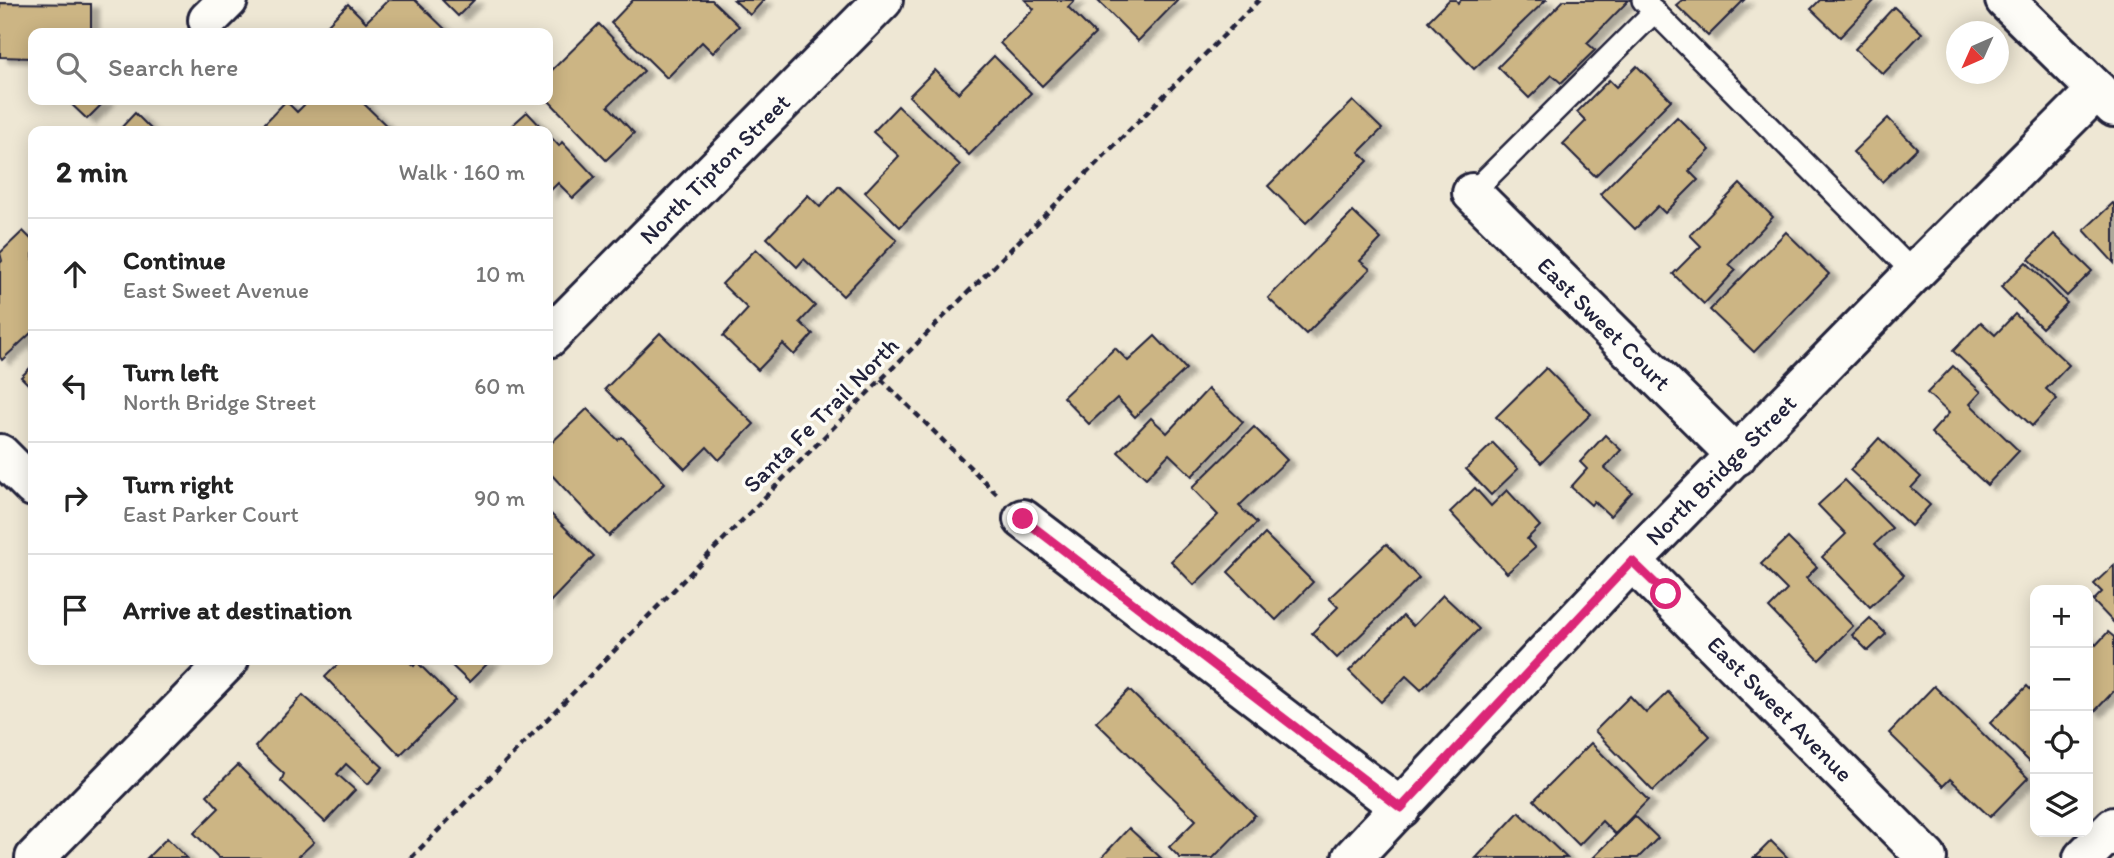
<!DOCTYPE html>
<meta charset="utf-8">
<style>
body{margin:0;font-family:Itim,sans-serif;background:#f6f6f6;color:#222}
.controls{position:absolute;right:21px;bottom:21px;display:grid;overflow:hidden;border-radius:14px;box-shadow:0 4px 18px #0003}
.controls button{width:63px;height:63px;display:grid;place-items:center;padding:0;border:0;border-bottom:2px solid #e0e0e0;background:#fff;color:#222;font:35px sans-serif}
.compass{position:absolute;left:1946px;top:21px;width:63px;height:63px;border-radius:50%;background:#fff;box-shadow:0 4px 18px #0003;rotate:225deg}
.stop{position:absolute;width:21px;height:21px;margin:-16px;border:5px solid #db2777;border-radius:50%;background:#fff}
.stop.end{background:#db2777;border-color:#fff;box-shadow:0 2px 7px #0008}
.list{margin:0;padding:0;list-style:none}
h2{display:flex;justify-content:space-between;align-items:center;height:91px;margin:0;padding:0 28px;font-size:30px}
h2 small{font-size:23px;font-weight:400;color:#767676}
.list li{display:grid;grid-template-columns:46px 1fr auto;gap:21px;align-items:center;box-sizing:border-box;height:112px;padding:0 28px;border-top:2px solid #e0e0e0}
.list b{display:block;font-size:26px;white-space:nowrap}
.list p{margin:0;font-size:23px;white-space:nowrap;color:#767676}
.list em{font-size:23px;font-style:normal;color:#767676}
.icon{flex:none;width:38px;height:38px;fill:none;stroke:currentColor;stroke-width:2;stroke-linecap:round;stroke-linejoin:round}
.map{position:relative;flex:none;width:2114px;height:858px;overflow:hidden}
.search{position:absolute;background:#fff;box-shadow:0 4px 18px #0003;left:28px;top:28px;width:525px;height:77px;display:flex;align-items:center;gap:18px;box-sizing:border-box;padding:0 24px;border-radius:14px;color:#767676;font-size:26px}
.panel{position:absolute;background:#fff;box-shadow:0 4px 18px #0003;left:28px;top:126px;width:525px;height:539px;border-radius:14px}
.map>svg:first-child{display:block}
</style>
<div class="map">
<svg width="2114" height="858" viewBox="0 0 2114 858">
<defs>
<filter id="shadow"><feDropShadow dx="8" dy="4.5" stdDeviation="2" flood-color="#0004"/></filter>
</defs>
<rect width="100%" height="100%" fill="#eee7d4"/>
<filter id="ink" filterUnits="userSpaceOnUse"><feTurbulence type="fractalNoise" baseFrequency=".0143" numOctaves="2"/><feDisplacementMap in="SourceGraphic" scale="14" xChannelSelector="R" yChannelSelector="G"/><feConvolveMatrix kernelMatrix="1 2 1 2 8 2 1 2 1" color-interpolation-filters="sRGB"/></filter>
<g filter="url(#ink)">
<!-- building -->
<g fill="#ccb584" stroke="#22223b" stroke-width="2" filter="url(#shadow)">
<polygon points="388,0 415,0 449,33 320,32 348,4 366,22"/>
<polygon points="442,0 474,0 458,16"/>
<polygon points="633,0 712,0 739,26 713,53 702,42 667,78 611,23"/>
<polygon points="734,0 764,0 750,15"/>
<polygon points="1025,0 1075,0 1068,7 1095,34 1042,86 1000,43 1034,9"/>
<polygon points="1097,0 1178,0 1138,41"/>
<polygon points="1449,0 1456,0 1458,3 1461,0 1546,0 1474,69 1428,21"/>
<polygon points="1564,0 1629,0 1587,43 1595,50 1561,83 1552,75 1529,98 1498,67"/>
<polygon points="1682,0 1744,0 1708,36 1676,5"/>
<polygon points="1820,0 1875,0 1840,37 1811,9"/>
<polygon points="0,3 91,4 91,33 33,33 33,58 0,57"/>
<polygon points="1894,7 1922,33 1883,74 1855,49"/>
<polygon points="599,24 644,71 608,106 634,133 606,160 548,100 548,74"/>
<polygon points="994,56 1031,93 969,155 909,96 935,70 958,93"/>
<polygon points="1637,66 1671,100 1595,176 1563,144 1586,121 1577,112 1609,80 1616,87"/>
<polygon points="67,100 106,100 87,119"/>
<polygon points="309,100 360,100 392,131 262,131 260,128 286,101 297,112"/>
<polygon points="1353,101 1382,129 1359,152 1368,161 1306,223 1268,186"/>
<polygon points="898,106 960,165 900,227 865,192 899,156 873,132"/>
<polygon points="527,112 545,131 510,131 508,129"/>
<polygon points="135,113 153,131 118,131"/>
<polygon points="1677,117 1710,150 1689,171 1698,180 1665,213 1658,206 1635,229 1600,194"/>
<polygon points="1888,118 1917,148 1882,182 1853,152"/>
<polygon points="548,134 559,146 562,142 595,177 573,198 558,183 548,193"/>
<polygon points="1740,184 1773,217 1729,264 1736,270 1704,304 1673,274 1701,246 1690,235"/>
<polygon points="839,186 897,240 843,296 804,259 797,267 767,238 808,195 820,207"/>
<polygon points="2113,203 2114,204 2114,263 2084,230"/>
<polygon points="1353,212 1381,239 1360,261 1370,269 1306,334 1268,298"/>
<polygon points="23,231 33,241 33,331 2,360 0,357 0,263 2,261 0,253"/>
<polygon points="1786,232 1829,274 1754,352 1710,310"/>
<polygon points="2054,234 2092,271 2067,296 2029,259"/>
<polygon points="756,249 815,306 800,322 813,334 794,355 783,344 758,370 723,336 748,309 722,284"/>
<polygon points="2026,262 2067,303 2042,328 2001,287"/>
<polygon points="2015,314 2069,365 2046,389 2057,399 2032,426 1953,351 1981,322 1995,335"/>
<polygon points="660,333 754,424 719,460 707,447 685,469 605,389"/>
<polygon points="1155,336 1186,369 1135,417 1117,398 1089,424 1063,397 1115,348 1128,361"/>
<polygon points="33,365 33,389 21,377"/>
<polygon points="1953,366 1981,392 1970,404 2019,451 1987,485 1931,433 1949,413 1927,393"/>
<polygon points="1546,368 1591,414 1541,463 1496,417"/>
<polygon points="1208,389 1243,422 1192,476 1169,454 1146,478 1118,452 1151,418 1167,433"/>
<polygon points="587,409 618,440 622,437 665,483 609,536 548,471 548,446"/>
<polygon points="1254,427 1287,460 1239,506 1257,523 1194,585 1171,561 1218,515 1192,488"/>
<polygon points="1605,435 1621,450 1605,468 1632,492 1610,516 1594,501 1591,505 1571,487 1587,469 1580,462"/>
<polygon points="1879,438 1921,477 1911,488 1930,505 1911,526 1850,470"/>
<polygon points="1493,443 1518,469 1491,495 1466,469"/>
<polygon points="1845,480 1892,528 1875,544 1904,575 1870,607 1822,557 1846,534 1818,505"/>
<polygon points="1475,488 1491,506 1507,490 1540,526 1527,539 1535,548 1507,573 1450,512"/>
<polygon points="548,511 594,556 548,604"/>
<polygon points="1265,534 1313,582 1276,620 1228,572"/>
<polygon points="1788,538 1817,567 1806,578 1853,626 1819,660 1769,608 1787,590 1761,564"/>
<polygon points="1386,544 1419,578 1337,658 1312,633 1338,607 1329,598"/>
<polygon points="2114,565 2114,623 2093,601 2102,592 2094,584"/>
<polygon points="1443,595 1479,629 1421,690 1406,676 1381,702 1349,671 1403,616 1413,626"/>
<polygon points="1870,618 1886,634 1868,651 1852,635"/>
<polygon points="2108,632 2114,637 2114,691 2094,712 2088,706 2088,637 2096,645"/>
<polygon points="342,660 407,660 414,666 417,662 455,700 400,755 325,677"/>
<polygon points="446,660 491,660 469,682"/>
<polygon points="1934,686 2028,778 1990,817 1950,779 1943,786 1889,733"/>
<polygon points="2027,686 2035,694 2035,767 1990,723"/>
<polygon points="1129,690 1255,815 1213,858 1180,858 1169,847 1196,820 1096,722"/>
<polygon points="1668,692 1710,736 1653,791 1595,731 1630,696 1646,713"/>
<polygon points="303,695 383,767 368,784 346,764 337,774 355,790 325,822 281,781 284,774 255,747"/>
<polygon points="1591,743 1648,800 1615,834 1602,821 1579,845 1534,800"/>
<polygon points="238,765 314,842 297,858 219,858 194,833 219,808 207,795"/>
<polygon points="1519,812 1567,858 1476,858"/>
<polygon points="1635,816 1658,838 1638,858 1593,858"/>
<polygon points="1129,828 1161,858 1101,858"/>
<polygon points="167,838 187,858 147,858"/>
<polygon points="1771,841 1788,858 1754,858"/>
</g>
<g fill="none" stroke-linecap="round" stroke-linejoin="round">
<defs>
<g id="service">
<polyline points="1643,0 1914,273"/>
<polyline points="1472,193 1655,11"/>
</g>
<g id="minor">
<polyline points="208,20 228,0"/>
<polyline points="1472,193 1737,456"/>
<polyline points="548,338 883,0"/>
<polyline points="0,454 33,487"/>
<polyline points="1023,519 1401,808"/>
<polyline points="1632,561 1927,858"/>
<polyline points="35,858 229,660"/>
<polyline points="2083,858 2114,827"/>
</g>
<polyline id="tertiary" points="1352,858 1632,561 1914,273 2097,90"/>
<polyline id="secondary" points="2005,0 2114,107"/>
</defs>
<!-- service casing -->
<use href="#service" stroke="#22223b" stroke-width="26"/>
<!-- minor casing -->
<use href="#minor" stroke="#22223b" stroke-width="44"/>
<!-- tertiary casing -->
<use href="#tertiary" stroke="#22223b" stroke-width="44"/>
<!-- secondary casing -->
<use href="#secondary" stroke="#22223b" stroke-width="44"/>
<!-- path -->
<g stroke="#22223b" stroke-width="4.5" stroke-dasharray="7 5" stroke-linecap="butt">
<polyline points="881,379 997,494"/>
<polyline points="411,858 822,439 1259,0"/>
</g>
<!-- service -->
<use href="#service" stroke="#fdfcf7" stroke-width="21"/>
<!-- minor -->
<use href="#minor" stroke="#fdfcf7" stroke-width="38"/>
<!-- tertiary -->
<use href="#tertiary" stroke="#fdfcf7" stroke-width="38"/>
<!-- secondary -->
<use href="#secondary" stroke="#fdfcf7" stroke-width="38"/>
</g>
</g>
<g fill="none" stroke-linecap="round" stroke-linejoin="round" filter="url(#ink)">
<!-- route -->
<polyline stroke="#db2777" stroke-width="9" points="1023,519 1401,808 1632,561 1666,594"/>
</g>
<g text-anchor="middle" stroke-width="7" stroke-linejoin="round" paint-order="stroke">
<!-- street labels -->
<g font-size="24" fill="#22223b" stroke="#fdfcf7">
<text transform="translate(715 169) rotate(-45)" y="8">North Tipton Street</text>
<text transform="translate(1604 324) rotate(45)" y="8">East Sweet Court</text>
<text transform="translate(821 415) rotate(-45)" y="8">Santa Fe Trail North</text>
<text transform="translate(1721 470) rotate(-45)" y="8">North Bridge Street</text>
<text transform="translate(1780 709) rotate(45)" y="8">East Sweet Avenue</text>
</g>
</g>
</svg>
<div class="controls">
<button>+</button>
<button>−</button>
<button><svg class="icon" aria-label="locate" viewBox="0 0 24 24"><circle cx="12" cy="12" r="6"/><path d="M12 2v4M12 18v4M2 12h4M18 12h4"/></svg></button>
<button><svg class="icon" aria-label="layers" viewBox="0 0 24 24"><path d="M12 4l9 5-9 5-9-5zM3 14l9 5 9-5"/></svg></button>
</div>
<svg class="compass" viewBox="-18 -18 36 36"><path d="M0-13l5 13h-10z" fill="#e53935"/><path d="M0 13l5-13h-10z" fill="#767676"/></svg>
<div class="stop" style="left:1666px;top:594px"></div>
<div class="stop end" style="left:1023px;top:519px"></div>
<div class="search"><svg class="icon" aria-label="search" viewBox="0 0 24 24"><circle cx="10" cy="10" r="6"/><path d="M15 15l6 6"/></svg>Search here</div>
<section class="panel">
<h2>2 min<small>Walk · 160 m</small></h2>
<ul class="list">
<li><svg class="icon" aria-label="ahead" viewBox="0 0 24 24"><path d="M12 20V5M6 11l6-6 6 6"/></svg><div><b>Continue</b><p>East Sweet Avenue</p></div><em>10 m</em></li>
<li><svg class="icon" aria-label="left" viewBox="0 0 24 24"><path d="M17 20v-9H6M10 6l-5 5 5 5"/></svg><div><b>Turn left</b><p>North Bridge Street</p></div><em>60 m</em></li>
<li><svg class="icon" aria-label="right" viewBox="0 0 24 24"><path d="M7 20v-9h11M14 6l5 5-5 5"/></svg><div><b>Turn right</b><p>East Parker Court</p></div><em>90 m</em></li>
<li><svg class="icon" aria-label="arrive" viewBox="0 0 24 24"><path d="M6 21V4h12l-3 4 3 4H6"/></svg><div><b>Arrive at destination</b></div></li>
</ul>
</section>
</div>
